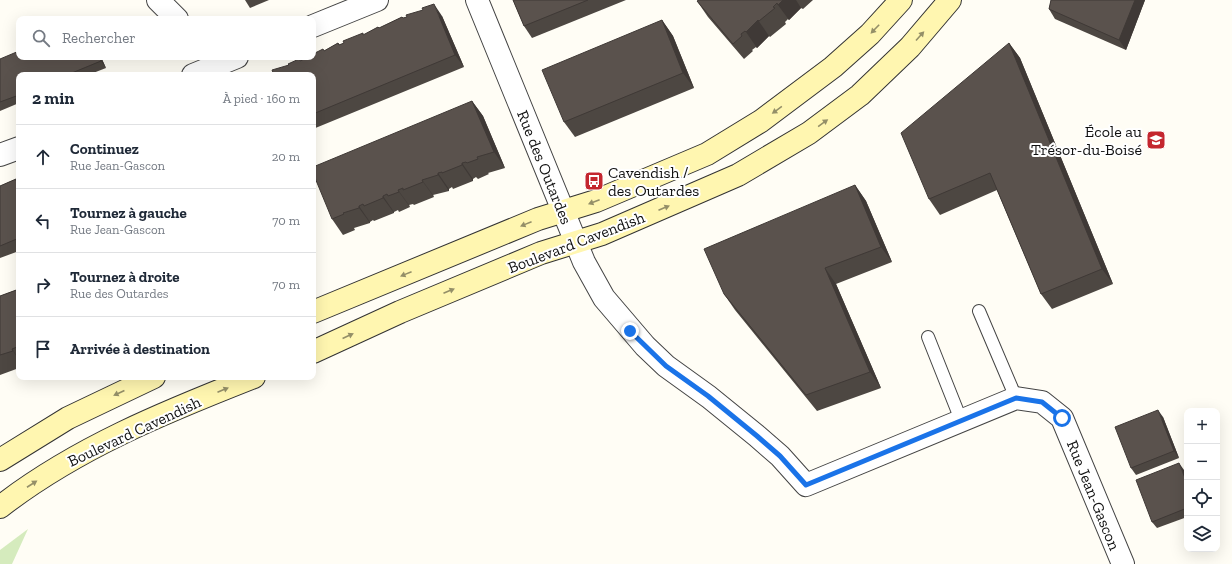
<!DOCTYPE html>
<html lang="fr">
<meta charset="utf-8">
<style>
body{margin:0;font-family:"Zilla Slab",serif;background:#f2f2f3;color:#1f2937}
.controls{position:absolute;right:12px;bottom:12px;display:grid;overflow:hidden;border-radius:8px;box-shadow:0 4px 16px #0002}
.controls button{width:36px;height:36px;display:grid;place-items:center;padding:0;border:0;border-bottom:1px solid #e0e1e3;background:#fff;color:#1f2937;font:20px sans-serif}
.stop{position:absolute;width:12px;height:12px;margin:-9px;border:3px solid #1a73e8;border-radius:50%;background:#fff}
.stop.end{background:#1a73e8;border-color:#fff;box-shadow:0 1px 4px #0008}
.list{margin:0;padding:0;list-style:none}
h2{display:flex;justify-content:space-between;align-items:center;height:52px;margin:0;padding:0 16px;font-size:17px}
h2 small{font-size:13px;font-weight:400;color:#747a83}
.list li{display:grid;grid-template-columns:26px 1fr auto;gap:12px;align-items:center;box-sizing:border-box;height:64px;padding:0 16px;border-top:1px solid #e0e1e3}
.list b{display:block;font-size:15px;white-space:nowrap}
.list p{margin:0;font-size:13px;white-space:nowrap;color:#747a83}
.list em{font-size:13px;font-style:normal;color:#747a83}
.icon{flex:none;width:22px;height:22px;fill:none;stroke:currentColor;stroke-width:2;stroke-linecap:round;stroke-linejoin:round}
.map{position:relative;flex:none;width:1232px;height:564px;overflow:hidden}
.search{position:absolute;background:#fff;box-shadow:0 4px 16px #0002;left:16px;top:16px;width:300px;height:44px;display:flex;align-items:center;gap:10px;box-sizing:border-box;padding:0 14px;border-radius:8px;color:#747a83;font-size:15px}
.panel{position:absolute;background:#fff;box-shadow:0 4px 16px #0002;left:16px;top:72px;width:300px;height:308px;border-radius:8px}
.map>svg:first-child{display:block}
</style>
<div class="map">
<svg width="1232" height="564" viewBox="0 0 1232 564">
<rect width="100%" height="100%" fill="#fffdf5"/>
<!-- green -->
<polygon fill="#d5ebbd" points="28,529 12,564 0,564 0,550"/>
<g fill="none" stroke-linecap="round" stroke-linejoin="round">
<defs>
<g id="service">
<polyline points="979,311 1016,398"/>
<polyline points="928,337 961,420"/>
</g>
<g id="minor">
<polyline points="158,0 177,19"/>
<polyline points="477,0 584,262 604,298 645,346 666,366 709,397 757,436 780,456 806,485 1016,398 1042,402 1062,418 1123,564"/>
<polyline points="313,26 377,0"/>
<polyline points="193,75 237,57"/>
<polyline points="0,155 19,148"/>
</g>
<g id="secondary">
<polyline points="313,312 538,219 596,201 707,154 761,121 833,67 870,34 901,0"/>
<polyline points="313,352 400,312 541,253 602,234 738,175 809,133 860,95 910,47 950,0"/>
<polyline points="0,460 68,418 154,377"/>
<path d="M0,507c76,-59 165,-95 254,-130"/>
</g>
</defs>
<!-- service casing -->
<use href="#service" stroke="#444" stroke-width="14"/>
<!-- minor casing -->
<use href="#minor" stroke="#444" stroke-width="24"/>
<!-- secondary casing -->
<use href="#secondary" stroke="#333" stroke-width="24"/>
<!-- service -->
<use href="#service" stroke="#fff" stroke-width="12"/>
<!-- minor -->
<use href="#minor" stroke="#fff" stroke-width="22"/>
<!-- secondary -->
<use href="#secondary" stroke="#fff6b0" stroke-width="22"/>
</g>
<!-- wall -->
<g fill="#4d4742">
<polygon points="245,0 269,0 250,8"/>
<polygon points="513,0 626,0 532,38 524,26"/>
<polygon points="699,0 813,0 803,9 801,8 789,20 788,19 785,22 786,24 770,37 769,36 757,48 756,47 752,50 753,51 744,59 708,17 697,1"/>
<polygon points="1051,0 1145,0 1126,50 1055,19 1049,9"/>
<polygon points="442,16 464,67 313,129 313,75 289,65 324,51 338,43 340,45 364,35 378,27 379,28 402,17 403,18"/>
<polygon points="662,20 673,36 694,88 575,137 564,122"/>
<polygon points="1009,43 1020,58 1113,284 1052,309 1041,294 997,190 940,215 929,199"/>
<polygon points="19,57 101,57 106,68 88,75 19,75 19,103 0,111 0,59"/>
<polygon points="472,101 483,116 505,168 488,173 489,174 478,179 476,177 473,179 473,181 453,189 452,187 449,189 449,191 433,195 434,197 414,205 413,204 409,205 410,207 399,212 398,210 394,212 394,213 374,221 373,220 370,222 370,223 354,228 355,230 343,235 332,219"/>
<polygon points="16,179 17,181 19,180 19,251 0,258 0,186"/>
<polygon points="855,185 866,201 892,262 836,284 881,388 817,411 735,310 724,294"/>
<polygon points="19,289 19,368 0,375 0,296"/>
<polygon points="1163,417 1179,458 1136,475 1131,468"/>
<polygon points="1184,470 1187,478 1187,517 1157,528 1152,522"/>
</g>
<!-- shaded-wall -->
<g fill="#3f3936">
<polygon points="783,0 796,0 801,8 789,20 778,5"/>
<polygon points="1135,0 1145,0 1126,50 1119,40"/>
<polygon points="434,4 442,16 464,67 455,55"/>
<polygon points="662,20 673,36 694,88 683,73"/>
<polygon points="758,20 769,36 757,48 746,32"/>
<polygon points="1009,43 1020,58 1113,284 1102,269"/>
<polygon points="99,57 101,57 106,68 101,61"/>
<polygon points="472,101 483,116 505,168 494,152"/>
<polygon points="462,163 473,179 473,181 462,165"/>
<polygon points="438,173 449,189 449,191 438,175"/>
<polygon points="422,180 433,195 434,197 423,182"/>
<polygon points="855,185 866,201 892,262 881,247"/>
<polygon points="398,190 409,205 410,207 399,192"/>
<polygon points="383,196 394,212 394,213 383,198"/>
<polygon points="359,206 370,222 370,223 359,208"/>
<polygon points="825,268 836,284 881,388 870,372"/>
<polygon points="12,349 19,359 19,360 13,351"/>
<polygon points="1158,410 1163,417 1179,458 1174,451"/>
<polygon points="1179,463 1184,470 1187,478 1187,483"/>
</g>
<!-- building -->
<g fill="#5a524d" stroke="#3f3936">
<polygon points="513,0 588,0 524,26"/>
<polygon points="699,0 783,0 778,5 777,3 773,7 775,8 759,21 758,20 746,32 745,31 741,34 742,36 733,44 697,1"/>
<polygon points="1051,0 1135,0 1119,40 1049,9"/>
<polygon points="434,4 455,55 313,114 313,75 274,75 272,70 289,65 288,64 299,59 300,61 304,59 304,58 305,57 313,57 313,54 323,49 324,51 338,43 339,45 344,43 343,41 363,33 363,35 378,27 379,28 402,17 403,18 407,17 406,15 423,10 422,8"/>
<polygon points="662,20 683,73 564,122 542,70"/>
<polygon points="1009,43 1102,269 1041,294 990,173 929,199 901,133"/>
<polygon points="19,51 19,57 99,57 101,61 67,75 19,75 19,95 0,102 0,59"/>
<polygon points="472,101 494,152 477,157 478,159 467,163 466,162 462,163 462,165 442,173 442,172 438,173 438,175 422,180 423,182 403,190 403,188 398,190 399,192 388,196 387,194 383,196 383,198 364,206 363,204 359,206 359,208 343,213 344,214 332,219 313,173 313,167"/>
<polygon points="16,179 16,181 19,180 19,238 0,246 0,186"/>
<polygon points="855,185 881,247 825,268 870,372 806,395 724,294 704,249"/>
<polygon points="19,289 19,348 17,349 17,347 12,349 13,351 0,355 0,296"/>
<polygon points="1158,410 1174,451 1131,468 1115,427"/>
<polygon points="1179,463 1187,483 1187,508 1152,522 1136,480"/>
</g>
<!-- one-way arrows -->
<defs><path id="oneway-solid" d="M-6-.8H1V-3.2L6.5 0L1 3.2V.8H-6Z"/></defs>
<g fill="#948f68">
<use href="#oneway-solid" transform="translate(875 29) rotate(134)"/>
<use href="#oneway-solid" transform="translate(920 36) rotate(-48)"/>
<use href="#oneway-solid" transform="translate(777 110) rotate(144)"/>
<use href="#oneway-solid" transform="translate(823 123) rotate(-36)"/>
<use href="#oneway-solid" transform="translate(594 202) rotate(159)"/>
<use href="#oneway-solid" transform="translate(664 208) rotate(-23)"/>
<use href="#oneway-solid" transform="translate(526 224) rotate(158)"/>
<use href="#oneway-solid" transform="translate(406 274) rotate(158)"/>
<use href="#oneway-solid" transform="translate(449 291) rotate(-23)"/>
<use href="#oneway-solid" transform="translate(348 336) rotate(-25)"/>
<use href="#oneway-solid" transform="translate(223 390) rotate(-23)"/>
<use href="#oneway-solid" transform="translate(119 393) rotate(155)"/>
<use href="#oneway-solid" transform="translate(32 484) rotate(-33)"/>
</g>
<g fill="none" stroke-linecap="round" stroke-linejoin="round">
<!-- route -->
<polyline stroke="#1a73e8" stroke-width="5" points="630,331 666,366 708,396 757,436 780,456 806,485 1016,398 1042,402 1062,418"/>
</g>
<!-- icons -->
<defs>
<symbol id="school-square" viewBox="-11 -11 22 22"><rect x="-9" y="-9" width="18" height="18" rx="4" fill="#c4262e" stroke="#fff"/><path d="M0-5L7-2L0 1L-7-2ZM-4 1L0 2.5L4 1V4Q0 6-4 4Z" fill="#fff"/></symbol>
<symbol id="bus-square" viewBox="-11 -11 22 22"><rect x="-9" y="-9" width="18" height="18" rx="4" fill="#c4262e" stroke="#fff"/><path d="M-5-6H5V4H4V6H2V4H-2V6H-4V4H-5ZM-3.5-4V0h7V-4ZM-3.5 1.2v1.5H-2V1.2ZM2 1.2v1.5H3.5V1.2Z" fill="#fff"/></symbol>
</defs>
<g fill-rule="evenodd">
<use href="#school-square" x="1145" y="129" width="22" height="22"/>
<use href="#bus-square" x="583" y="170" width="22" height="22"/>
</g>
<g text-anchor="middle" stroke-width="4" stroke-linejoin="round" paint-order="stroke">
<!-- poi labels -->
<g font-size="16" fill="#111" stroke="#fff" text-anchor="end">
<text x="1142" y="137">École au<tspan x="1142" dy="18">Trésor-du-Boisé</tspan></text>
<text x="608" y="178" text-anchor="start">Cavendish /<tspan x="608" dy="18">des Outardes</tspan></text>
</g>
<!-- street labels -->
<g font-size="16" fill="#111" stroke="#fff">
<text transform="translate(545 167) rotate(68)" y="6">Rue des Outardes</text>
<text transform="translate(576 242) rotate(-21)" y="6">Boulevard Cavendish</text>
<text transform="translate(134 431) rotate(-25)" y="6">Boulevard Cavendish</text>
<text transform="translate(1094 495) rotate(68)" y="6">Rue Jean-Gascon</text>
</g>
</g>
</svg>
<div class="controls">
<button>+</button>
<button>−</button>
<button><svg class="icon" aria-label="locate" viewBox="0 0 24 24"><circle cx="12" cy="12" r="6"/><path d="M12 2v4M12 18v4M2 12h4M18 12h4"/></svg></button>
<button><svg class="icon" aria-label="layers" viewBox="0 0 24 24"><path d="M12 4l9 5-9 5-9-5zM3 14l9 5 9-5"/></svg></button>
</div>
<div class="stop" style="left:1062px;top:418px"></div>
<div class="stop end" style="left:630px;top:331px"></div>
<div class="search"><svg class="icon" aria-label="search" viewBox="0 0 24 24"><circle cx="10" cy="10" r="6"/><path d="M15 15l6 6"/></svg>Rechercher</div>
<section class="panel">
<h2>2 min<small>À pied · 160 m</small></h2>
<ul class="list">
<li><svg class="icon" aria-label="ahead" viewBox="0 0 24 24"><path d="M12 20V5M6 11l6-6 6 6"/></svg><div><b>Continuez</b><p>Rue Jean-Gascon</p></div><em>20 m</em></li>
<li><svg class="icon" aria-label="left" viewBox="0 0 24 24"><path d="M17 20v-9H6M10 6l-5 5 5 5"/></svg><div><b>Tournez à gauche</b><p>Rue Jean-Gascon</p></div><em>70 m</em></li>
<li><svg class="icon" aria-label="right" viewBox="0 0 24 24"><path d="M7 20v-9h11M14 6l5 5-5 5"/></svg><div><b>Tournez à droite</b><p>Rue des Outardes</p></div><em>70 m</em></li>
<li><svg class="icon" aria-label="arrive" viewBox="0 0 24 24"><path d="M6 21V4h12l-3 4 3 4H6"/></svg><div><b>Arrivée à destination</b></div></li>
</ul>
</section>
</div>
